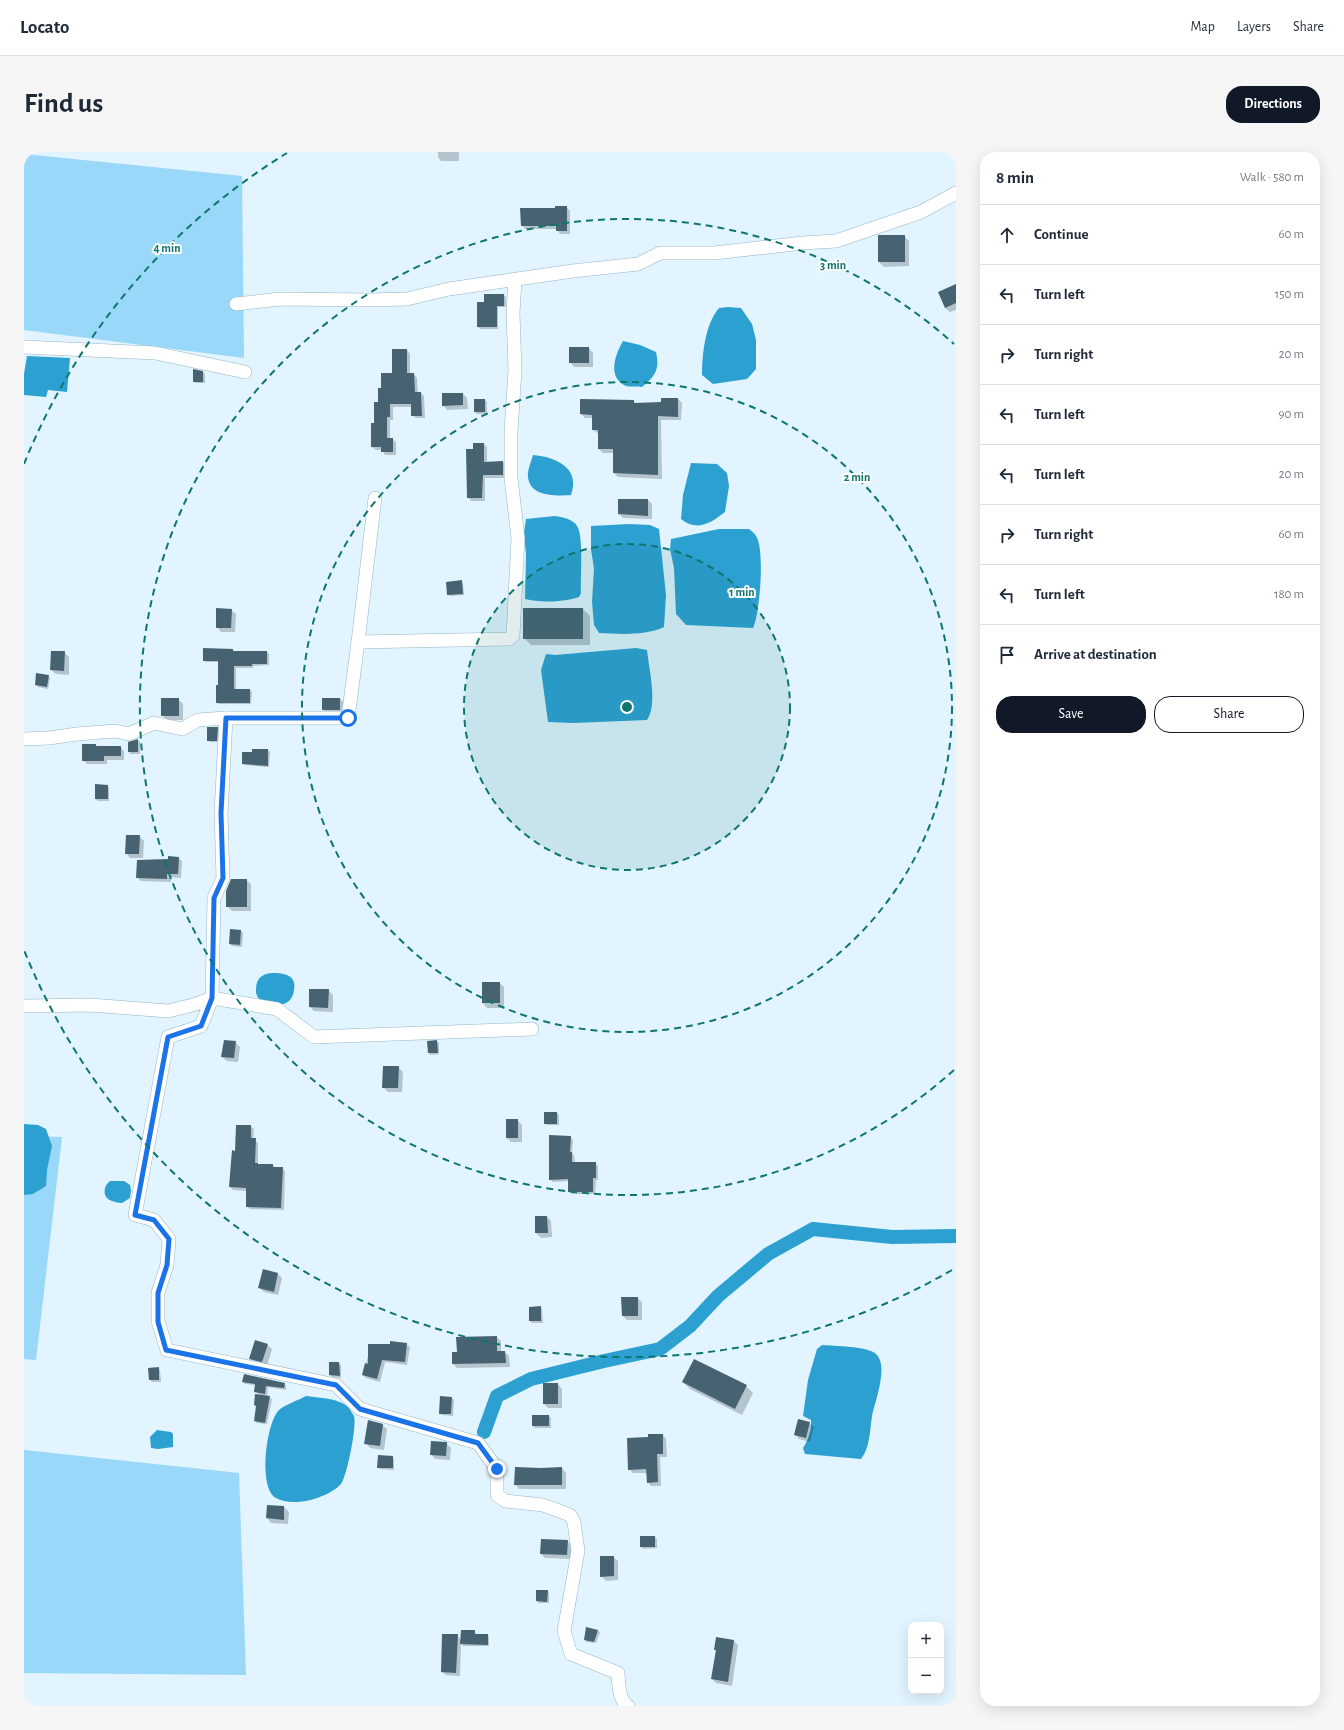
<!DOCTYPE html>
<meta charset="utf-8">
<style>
body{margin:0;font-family:"Alegreya Sans",sans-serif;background:#f6f6f7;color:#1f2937}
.controls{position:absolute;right:12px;bottom:12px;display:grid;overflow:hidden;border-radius:8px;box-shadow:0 4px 16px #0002}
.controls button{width:36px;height:36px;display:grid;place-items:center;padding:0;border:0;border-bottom:1px solid #e0e1e3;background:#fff;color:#1f2937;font:20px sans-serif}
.stop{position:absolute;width:12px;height:12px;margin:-9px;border:3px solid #1a73e8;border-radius:50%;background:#fff}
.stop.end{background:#1a73e8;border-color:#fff;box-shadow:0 1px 4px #0008}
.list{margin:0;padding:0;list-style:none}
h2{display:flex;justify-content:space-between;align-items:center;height:52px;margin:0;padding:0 16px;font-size:17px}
h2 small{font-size:13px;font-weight:400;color:#747a83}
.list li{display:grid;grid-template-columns:26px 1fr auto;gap:12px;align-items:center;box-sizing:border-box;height:60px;padding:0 16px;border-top:1px solid #e0e1e3}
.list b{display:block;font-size:15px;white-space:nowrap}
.list em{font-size:13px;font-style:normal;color:#747a83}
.actions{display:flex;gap:8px;padding:12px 16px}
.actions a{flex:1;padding:9px 0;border:1px solid #111827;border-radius:16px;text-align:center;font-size:14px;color:#111827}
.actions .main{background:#111827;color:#fff}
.icon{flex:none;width:22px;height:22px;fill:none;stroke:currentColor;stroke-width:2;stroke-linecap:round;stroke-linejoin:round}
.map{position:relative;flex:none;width:932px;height:1554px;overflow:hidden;border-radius:16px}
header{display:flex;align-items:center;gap:24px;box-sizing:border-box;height:56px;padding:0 20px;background:#fff;border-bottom:1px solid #e0e1e3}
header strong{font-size:19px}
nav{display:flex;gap:22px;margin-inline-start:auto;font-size:14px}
.intro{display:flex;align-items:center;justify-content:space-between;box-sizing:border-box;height:96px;padding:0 24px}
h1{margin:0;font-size:28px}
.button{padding:10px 18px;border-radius:16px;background:#111827;color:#fff;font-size:14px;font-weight:700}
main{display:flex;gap:24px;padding:0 24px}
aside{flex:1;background:#fff;border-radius:16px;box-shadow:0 4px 16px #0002}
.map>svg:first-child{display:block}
</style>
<header>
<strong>Locato</strong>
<nav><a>Map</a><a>Layers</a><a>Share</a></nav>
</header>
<div class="intro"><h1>Find us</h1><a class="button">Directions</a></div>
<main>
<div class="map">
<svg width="932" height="1554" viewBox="0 0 932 1554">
<rect width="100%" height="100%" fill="#e1f4ff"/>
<!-- green -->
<g fill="#9ad8f9">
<polygon points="0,2 218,24 220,206 0,178"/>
<polygon points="0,984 38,985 12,1208 0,1207"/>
<polygon points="0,1298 215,1321 222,1523 0,1521"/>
</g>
<!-- water -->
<g fill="#2da0d2">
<path d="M704,155l13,1 11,16 4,16v29l-9,10 -34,5 -11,-9c0,-20 3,-51 17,-67z"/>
<path d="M599,189l17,4 16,7c4,18 -1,24 -14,35 -5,-1 -12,0 -16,-1 -19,-9 -11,-31 -3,-45z"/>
<polygon points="3,204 46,206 43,240 24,238 22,245 0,243 0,222"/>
<path d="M509,303c23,2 48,13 38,40 -15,1 -41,2 -43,-18 -1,-6 3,-15 5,-22z"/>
<path d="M667,311l26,1 10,9 2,13 -4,26c-14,11 -28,20 -44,7l2,-24z"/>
<path d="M531,364c7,1 18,3 22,10 7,10 3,53 4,67l-2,4c-14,5 -39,6 -54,2l1,-45 -2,-21 2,-14z"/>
<path d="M605,372l21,1 9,4 7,66 -2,32c-19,9 -45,7 -65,6l-5,-8 -2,-23 2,-33 -3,-20v-23z"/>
<path d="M695,377h30c2,2 6,4 7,7 9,12 4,79 -3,92l-67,-3 -10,-11 -2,-46 -4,-19 1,-10z"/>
<path d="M612,496l11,2c2,19 11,55 0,70l-73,3 -26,-1 -7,-52 5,-16 9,1z"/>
<path d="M248,821c12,0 25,2 22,17 0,3 -2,8 -5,11 -9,8 -34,4 -33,-11 0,-11 5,-16 16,-17z"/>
<polygon points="0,972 14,973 22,977 28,994 23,1018 22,1034 9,1042 0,1043"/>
<path d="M86,1029h14l6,4 1,5 -1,8 -8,5c-3,0 -7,-1 -10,-2 -10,-3 -9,-15 -2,-20z"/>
<path d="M798,1193c12,1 45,1 54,9 13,12 -1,47 -4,62 -2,13 -2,32 -11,43l-56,-5 -2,-6c5,-7 9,-19 8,-28l-8,-4 5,-36 9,-31z"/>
<path d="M282,1244c13,2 34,2 43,12 1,2 4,6 5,8 3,10 -7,60 -13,68 -13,14 -48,24 -65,14 -18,-10 -10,-75 3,-88 5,-5 20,-10 27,-14z"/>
<polygon points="133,1278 147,1280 149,1282 149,1295 134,1297 127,1296 126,1285"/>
</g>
<!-- shadow -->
<g fill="#0003">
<polygon points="414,0 435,0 435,9 417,9 414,5"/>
<polygon points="542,55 546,59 546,82 536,82 533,77 501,77 498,73 532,57"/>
<polygon points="855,84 880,84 885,89 885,114 860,115 855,110"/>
<polygon points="932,133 932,158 926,160 921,156"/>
<polygon points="480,143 482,145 482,155 474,155 474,177 456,177 454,175 461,151"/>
<polygon points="565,196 569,201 569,215 550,215 546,210"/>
<polygon points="383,198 386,202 386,222 390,222 393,226 394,241 397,241 400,244 401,266 392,266 388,263 388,255 369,255 369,268 366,268 366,287 368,287 372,290 372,303 361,303 358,298 352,298 348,295 355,251 358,237 369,222"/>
<polygon points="179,220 181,222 181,231 172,231 170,229"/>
<polygon points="439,242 443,246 444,257 423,258 419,253"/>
<polygon points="654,247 658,251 657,268 637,268 638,327 594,325 590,321 590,301 579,301 575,297 575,282 569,278 569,266 561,266 557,262 610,249 612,252 638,251"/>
<polygon points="461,248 463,250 463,262 453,262 451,260"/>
<polygon points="460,292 463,295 463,311 479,310 482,314 482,326 461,326 461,349 447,349 444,345 450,298"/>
<polygon points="595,348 624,348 628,352 628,367 599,366 595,362"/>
<polygon points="437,430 439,432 440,443 426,444 424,442"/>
<polygon points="559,457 566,464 566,493 507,493 500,486"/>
<polygon points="207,458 212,462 211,480 197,480 193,475"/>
<polygon points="209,498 211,500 243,500 245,502 245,513 229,514 229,516 212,516 212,538 226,538 228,540 227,552 195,552 193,551 195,534 195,510 182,510 180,508"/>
<polygon points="40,500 45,505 45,523 32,522 27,518"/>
<polygon points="24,524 26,526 24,537 14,535 12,533"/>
<polygon points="154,547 159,552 159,568 143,568 138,563"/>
<polygon points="316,547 320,551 320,562 304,562 300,558"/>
<polygon points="193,576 195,578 194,590 186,590 184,588"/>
<polygon points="114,588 116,590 116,602 107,602 105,600 105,591"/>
<polygon points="72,593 74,595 96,595 100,599 100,608 83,608 83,612 63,612 59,608"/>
<polygon points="244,598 246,600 245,615 221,613 219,611 229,601"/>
<polygon points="83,634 85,636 85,649 74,649 72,647"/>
<polygon points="115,684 120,689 119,706 106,706 102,701"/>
<polygon points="154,706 158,709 157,726 147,725 147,730 117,729 113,725 145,708"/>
<polygon points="222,728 227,732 227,759 208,759 203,754"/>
<polygon points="217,779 219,781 218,795 208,794 206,792"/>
<polygon points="459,831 475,831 480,835 480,856 463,856 459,851"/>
<polygon points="304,838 309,843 309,860 290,859 286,855"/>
<polygon points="413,889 415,891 415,902 406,903 405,901"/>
<polygon points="211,890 216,895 214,910 203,909 198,905"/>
<polygon points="374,915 379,920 378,940 364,940 359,935"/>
<polygon points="533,961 535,963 535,973 523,973 521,971"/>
<polygon points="493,968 498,973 498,990 487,990 483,986"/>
<polygon points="226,974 230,977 229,987 234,991 234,1012 249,1013 252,1016 258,1016 261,1019 260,1058 226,1057 223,1054 223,1039 209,1038 206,1035 212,1000"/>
<polygon points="546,985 549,988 548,1001 550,1003 551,1011 571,1011 574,1014 574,1028 572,1028 571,1042 548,1042 545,1040 545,1029 529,1030 526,1027"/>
<polygon points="512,1065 523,1065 527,1069 528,1085 517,1086 512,1081"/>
<polygon points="239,1118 254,1122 258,1126 254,1143 240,1140 235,1135"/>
<polygon points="613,1146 618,1150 618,1168 603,1168 599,1164"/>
<polygon points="517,1155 518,1157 519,1171 508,1171 506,1169"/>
<polygon points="472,1185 477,1189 477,1200 481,1200 485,1204 486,1215 433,1216 429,1212 434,1201"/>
<polygon points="382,1192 386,1195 383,1213 361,1210 356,1230 342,1226 339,1223 345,1200"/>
<polygon points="243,1193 248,1197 243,1214 231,1211 226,1207"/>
<polygon points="315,1211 317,1213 317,1226 308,1225 306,1223"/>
<polygon points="134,1216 136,1218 137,1230 128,1230 126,1228 125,1217"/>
<polygon points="219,1230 260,1232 262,1234 262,1238 244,1235 243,1245 248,1247 243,1272 233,1271 231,1269 233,1255 231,1253 235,1243 231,1239 232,1233 221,1232"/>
<polygon points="659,1230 722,1234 729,1241 718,1263 666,1237"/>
<polygon points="534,1232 538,1237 538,1256 524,1256 520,1252"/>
<polygon points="428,1246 430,1248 429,1264 418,1263 416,1261"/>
<polygon points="509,1264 525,1264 527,1266 527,1276 511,1276 509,1274"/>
<polygon points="785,1271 790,1275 786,1290 775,1287 771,1283"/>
<polygon points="358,1273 363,1277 360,1298 346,1296 342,1291"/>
<polygon points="639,1283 642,1287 643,1305 636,1305 637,1334 627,1334 624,1330 623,1321 609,1321 605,1317 625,1286"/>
<polygon points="422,1291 427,1296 426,1308 411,1307 407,1302"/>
<polygon points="368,1305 370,1307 370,1318 356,1317 354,1315"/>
<polygon points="538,1316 542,1321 542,1337 495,1337 491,1332"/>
<polygon points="244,1354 260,1355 265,1360 264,1372 247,1371 243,1366"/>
<polygon points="631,1385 633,1387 633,1396 619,1397 617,1395"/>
<polygon points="543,1389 548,1394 547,1407 521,1406 517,1402"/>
<polygon points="589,1405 594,1409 594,1428 582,1429 577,1424"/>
<polygon points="523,1439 525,1441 525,1451 515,1451 513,1449"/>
<polygon points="451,1479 452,1483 463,1483 465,1485 465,1494 439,1494 437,1491 436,1524 422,1523 418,1520 433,1483 437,1488"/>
<polygon points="574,1479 576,1480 572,1491 563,1490 561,1488"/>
<polygon points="710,1489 714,1493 708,1534 692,1531 688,1527 692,1499 691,1497"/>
</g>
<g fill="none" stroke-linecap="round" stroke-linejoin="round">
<!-- canal -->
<polyline stroke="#2da0d2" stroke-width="14" points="460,1280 473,1244 507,1227 580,1209 636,1197 666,1174 694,1144 744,1102 789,1077 868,1085 932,1084"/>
</g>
<!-- building -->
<g fill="#476372">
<polygon points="531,54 543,54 543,79 532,79 532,74 497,74 496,56 531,56"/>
<rect x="854" y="83" width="27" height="27"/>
<polygon points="932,132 932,151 921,156 914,140"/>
<polygon points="460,142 480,142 480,154 473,154 473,175 453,175 453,150 460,150"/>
<rect x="545" y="195" width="20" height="16"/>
<polygon points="368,197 383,197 383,221 390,221 391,240 397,240 398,264 387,264 387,252 366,252 366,265 363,265 363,286 369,286 369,300 357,300 357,295 347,295 347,271 350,271 350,250 354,250 354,236 357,236 357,221 368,221"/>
<polygon points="169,217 179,219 179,230 169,230"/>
<polygon points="418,241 439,241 439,253 418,254"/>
<polygon points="637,246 654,246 654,265 634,264 634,323 589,321 589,297 574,297 574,278 568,278 568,263 556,262 556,247 610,248 610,251 637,250"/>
<rect x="450" y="247" width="11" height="13"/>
<polygon points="449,291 460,291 460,310 479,309 479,323 459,323 458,346 443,346 442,297 449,297"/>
<polygon points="594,347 624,347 624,364 594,362"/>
<polygon points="438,428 439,442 423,443 422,430"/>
<polygon points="192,456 208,457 207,476 192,476"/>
<rect x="499" y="456" width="60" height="31"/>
<polygon points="179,496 209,497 209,499 243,499 243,512 228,512 228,514 210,514 210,537 226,537 226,551 192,551 192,533 194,533 194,509 179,509"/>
<polygon points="27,499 41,499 40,519 26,518"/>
<polygon points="12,521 25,523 23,535 11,533"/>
<rect x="137" y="546" width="18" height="18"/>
<rect x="298" y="546" width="18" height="12"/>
<polygon points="183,575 194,575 193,589 183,589"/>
<polygon points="114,587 114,600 104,600 104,590"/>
<polygon points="58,592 72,592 72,594 97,594 97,604 80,604 80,609 58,609"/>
<polygon points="228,597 244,597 244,614 218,612 218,600 228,600"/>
<polygon points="71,632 84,633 84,647 71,647"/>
<polygon points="102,683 116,683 115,702 101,702"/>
<polygon points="144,704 155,705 154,722 143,722 143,727 112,726 113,708 144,707"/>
<polygon points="207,727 223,727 223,755 202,755 202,739"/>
<polygon points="206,777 217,778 216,793 205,792"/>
<rect x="458" y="830" width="18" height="21"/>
<polygon points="285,837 305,837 304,856 285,855"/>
<polygon points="200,888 212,889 210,906 197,905"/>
<polygon points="413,888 414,901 404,901 403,889"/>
<polygon points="359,914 375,914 374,936 358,936"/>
<rect x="520" y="960" width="13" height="12"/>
<rect x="482" y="967" width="12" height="19"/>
<polygon points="212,973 227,973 227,986 232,986 231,1011 234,1011 234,1012 249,1012 249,1015 259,1015 257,1056 222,1055 222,1036 205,1035 208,998 211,999"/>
<polygon points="525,983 547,984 546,1000 548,1000 548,1010 572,1010 572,1026 569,1026 569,1040 544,1040 544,1027 525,1028"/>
<polygon points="511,1064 523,1064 524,1081 511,1081"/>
<polygon points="239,1117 254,1121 250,1140 234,1136"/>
<polygon points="597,1145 614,1145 614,1164 598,1164"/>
<polygon points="517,1154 517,1169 505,1169 505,1155"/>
<polygon points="473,1184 473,1199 481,1199 482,1211 428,1212 428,1200 433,1200 432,1185"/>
<polygon points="231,1188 244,1192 238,1210 225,1207"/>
<polygon points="366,1189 383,1191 381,1210 358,1208 353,1227 338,1223 341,1211 344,1212 344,1192 366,1192"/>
<polygon points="670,1207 723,1233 711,1257 658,1230"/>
<polygon points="305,1210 315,1210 316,1224 305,1223"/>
<polygon points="135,1215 135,1228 125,1228 124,1216"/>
<polygon points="220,1222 261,1231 260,1236 242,1234 241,1242 230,1240 231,1232 218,1230"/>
<rect x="519" y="1231" width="15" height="21"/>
<polygon points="231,1242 246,1244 241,1271 230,1269 232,1254 230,1253"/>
<polygon points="416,1244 428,1245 427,1262 415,1262"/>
<rect x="508" y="1263" width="17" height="11"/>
<polygon points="774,1267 786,1270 782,1286 770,1283"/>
<polygon points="344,1268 359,1272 356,1294 340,1292"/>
<polygon points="624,1282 639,1282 639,1302 633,1302 634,1330 623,1331 622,1317 604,1318 603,1286 624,1285"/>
<polygon points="407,1289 423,1290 422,1304 406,1303"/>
<polygon points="354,1303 369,1304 369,1316 353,1316"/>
<polygon points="491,1315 517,1316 538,1315 538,1333 490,1333"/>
<polygon points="243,1353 260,1354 260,1368 242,1366"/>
<rect x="616" y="1384" width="15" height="11"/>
<polygon points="517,1387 544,1388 543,1403 516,1402"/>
<polygon points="576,1404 590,1404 590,1424 576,1425"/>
<polygon points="512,1438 524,1438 523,1450 512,1449"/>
<polygon points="562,1475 574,1478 570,1490 560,1488"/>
<polygon points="437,1478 451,1478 451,1482 464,1482 464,1493 436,1492"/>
<polygon points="418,1482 434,1482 432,1521 417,1520"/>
<polygon points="692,1485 710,1488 704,1530 687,1527 692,1498 690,1498"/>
</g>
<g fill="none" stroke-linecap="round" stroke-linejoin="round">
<defs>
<g id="minor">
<path d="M491,128l-2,33 2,57 -4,61v47l7,60 -5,98 -4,3 -151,3 -10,76h-122l-5,95 2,65 -9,20 -2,100 -11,28 -33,11 -33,178 19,5 15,19 -2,26 -9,28v28l9,29 169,35 24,24 118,34 19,26v26l8,6 38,4 27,10 4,7 4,29 -14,80 7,23 47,19c1,11 0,26 10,33"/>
<polyline points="212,152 256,147 345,148 383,147 425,137 549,119 614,112 636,101 690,101 779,91 812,89 897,60 932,41"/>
<polyline points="0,195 131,201 221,220"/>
<polyline points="334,490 351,346"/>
<polyline points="0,587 25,586 53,582 91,579 105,582 130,571 158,577 174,568 202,566"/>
<polyline points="0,854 66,853 144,859 169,853 188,846 253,857 290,885 508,877"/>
</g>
</defs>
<!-- minor casing -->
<use href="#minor" stroke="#96b5c5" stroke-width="14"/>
<!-- minor -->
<use href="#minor" stroke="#fff" stroke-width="13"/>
</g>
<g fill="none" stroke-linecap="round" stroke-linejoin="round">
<!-- route -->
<polyline stroke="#1a73e8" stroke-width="5" points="324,566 202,566 197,661 199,726 190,746 188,846 177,874 144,885 111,1063 130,1068 145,1087 143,1113 134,1141 134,1170 142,1198 312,1233 336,1257 454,1291 473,1317"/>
</g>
<!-- distance rings -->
<circle cx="603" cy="555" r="163" fill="#0f766e" fill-opacity=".12"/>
<g fill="none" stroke="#0f766e" stroke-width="2" stroke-dasharray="7 5">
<circle cx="603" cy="555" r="163"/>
<circle cx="603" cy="555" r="325"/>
<path d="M930 918A488 488 0 1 1 930 192"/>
<path d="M928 1118A650 650 0 0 1 0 798M0 312A650 650 0 0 1 263 1"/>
</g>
<circle cx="603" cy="555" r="6" fill="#0f766e" stroke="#fefefe" stroke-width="2"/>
<g font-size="12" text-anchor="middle" font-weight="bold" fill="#0f766e" stroke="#fefefe" stroke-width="4" stroke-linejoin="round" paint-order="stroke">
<text x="143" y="100">4 min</text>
<text x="809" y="117">3 min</text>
<text x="833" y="329">2 min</text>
<text x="718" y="444">1 min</text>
</g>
</svg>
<div class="controls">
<button>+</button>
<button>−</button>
</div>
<div class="stop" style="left:324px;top:566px"></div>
<div class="stop end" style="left:473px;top:1317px"></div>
</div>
<aside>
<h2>8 min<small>Walk · 580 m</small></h2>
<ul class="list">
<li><svg class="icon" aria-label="ahead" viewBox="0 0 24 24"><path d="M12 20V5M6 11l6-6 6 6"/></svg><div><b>Continue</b></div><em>60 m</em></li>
<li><svg class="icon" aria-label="left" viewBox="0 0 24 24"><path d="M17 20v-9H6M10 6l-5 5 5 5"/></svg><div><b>Turn left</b></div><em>150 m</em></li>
<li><svg class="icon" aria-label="right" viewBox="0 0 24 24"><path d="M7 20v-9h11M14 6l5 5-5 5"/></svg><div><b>Turn right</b></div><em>20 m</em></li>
<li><svg class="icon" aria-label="left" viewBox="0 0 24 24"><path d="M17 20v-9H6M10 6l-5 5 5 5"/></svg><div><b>Turn left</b></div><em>90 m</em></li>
<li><svg class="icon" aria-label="left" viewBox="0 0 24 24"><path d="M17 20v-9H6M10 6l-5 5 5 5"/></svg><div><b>Turn left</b></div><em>20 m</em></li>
<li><svg class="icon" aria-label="right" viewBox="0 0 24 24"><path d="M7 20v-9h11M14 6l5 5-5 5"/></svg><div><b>Turn right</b></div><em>60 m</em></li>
<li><svg class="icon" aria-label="left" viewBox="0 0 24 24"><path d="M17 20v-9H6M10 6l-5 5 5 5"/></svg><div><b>Turn left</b></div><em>180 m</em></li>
<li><svg class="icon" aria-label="arrive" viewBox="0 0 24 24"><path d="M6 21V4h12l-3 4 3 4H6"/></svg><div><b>Arrive at destination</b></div></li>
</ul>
<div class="actions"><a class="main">Save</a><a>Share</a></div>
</aside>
</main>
